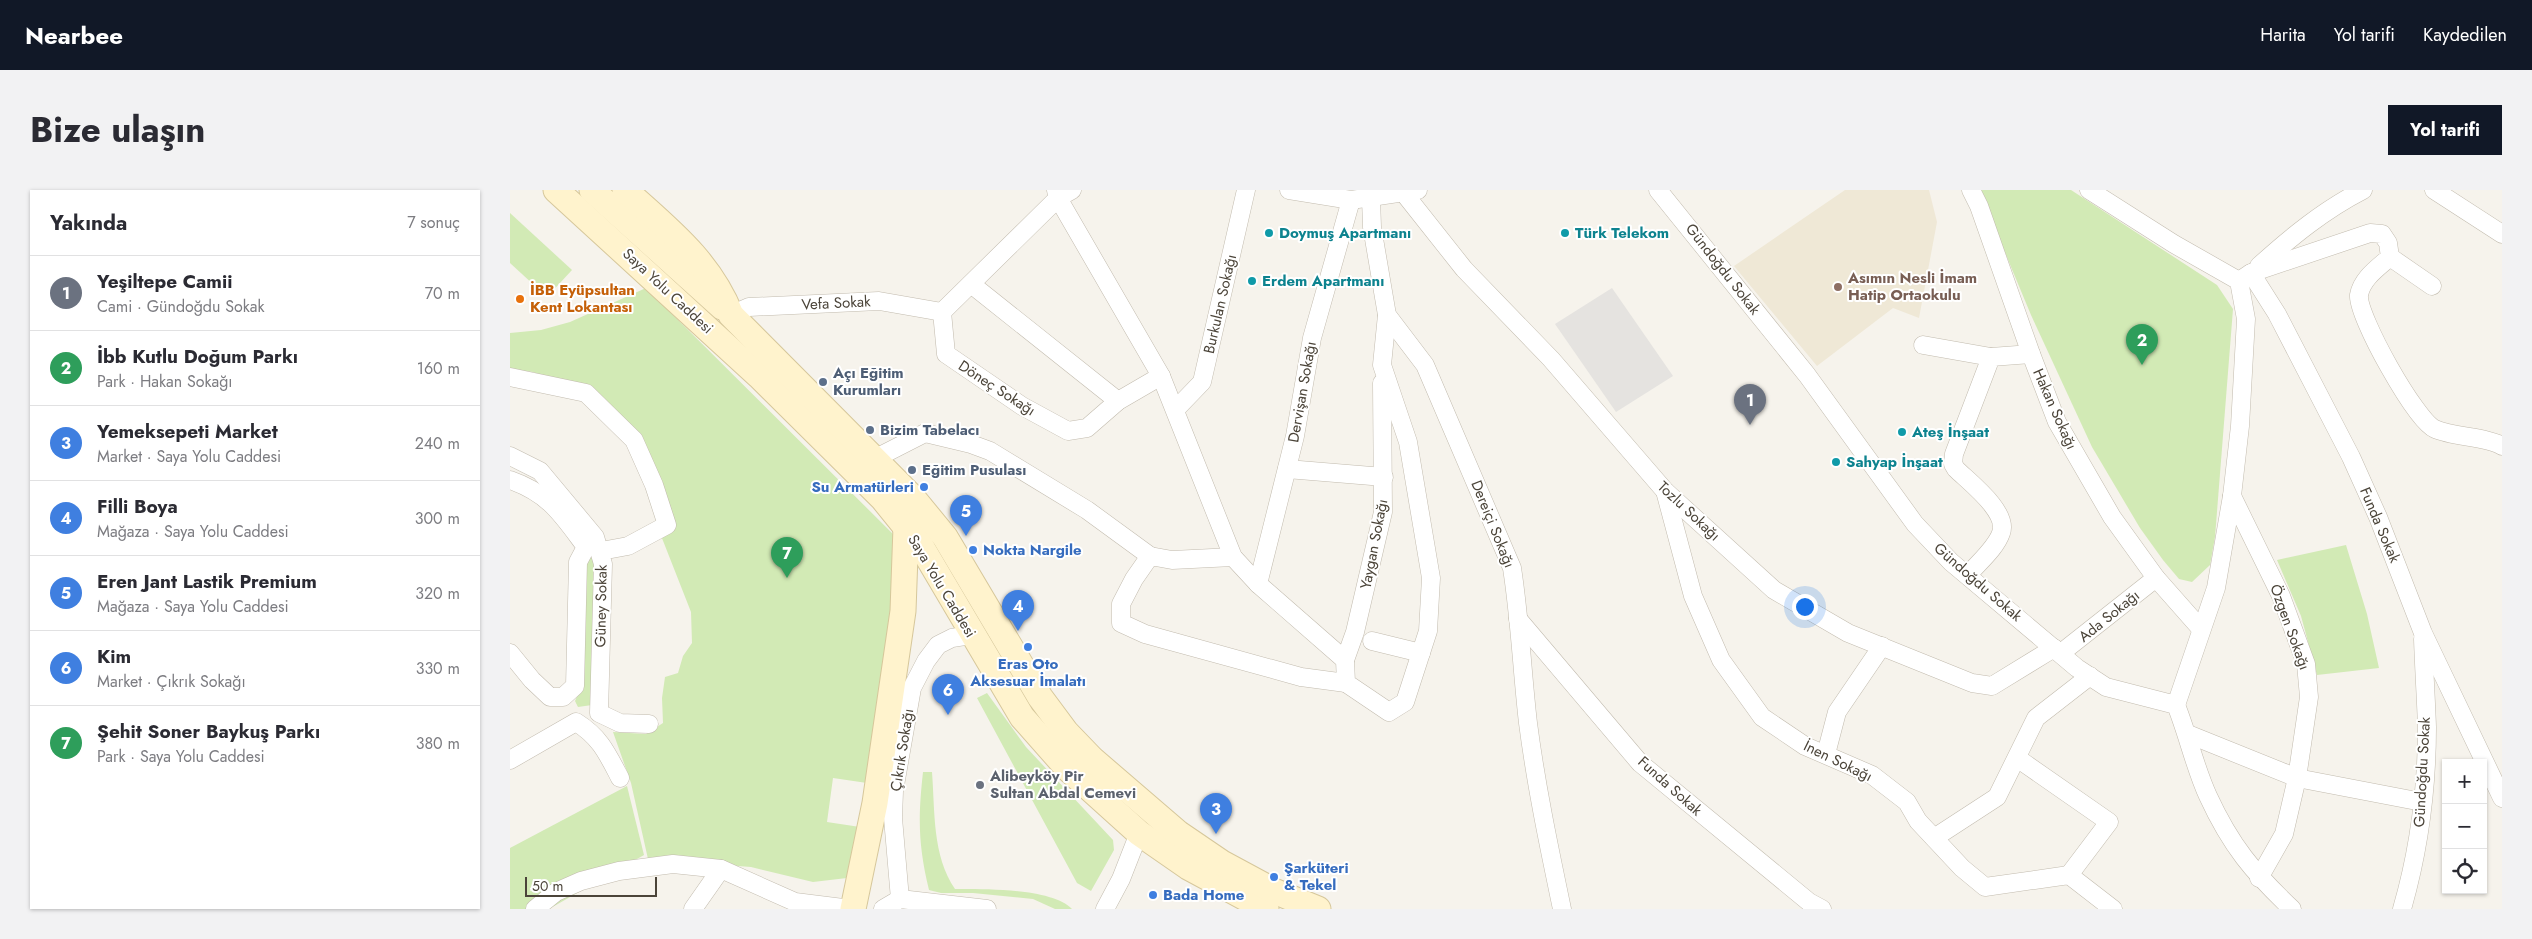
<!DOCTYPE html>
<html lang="tr">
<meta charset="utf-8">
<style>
body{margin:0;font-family:Jost,sans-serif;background:#f2f2f3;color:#2b2b33}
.controls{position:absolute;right:15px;bottom:15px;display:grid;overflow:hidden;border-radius:0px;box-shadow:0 1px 4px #0004}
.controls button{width:45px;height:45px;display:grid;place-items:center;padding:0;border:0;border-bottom:1px solid #e1e1e2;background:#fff;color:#2b2b33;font:25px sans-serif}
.scale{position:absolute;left:15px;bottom:12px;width:132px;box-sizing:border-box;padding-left:5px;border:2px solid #4b4439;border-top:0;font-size:14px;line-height:18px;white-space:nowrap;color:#4b4439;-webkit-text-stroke:4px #fff;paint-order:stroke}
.you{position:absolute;left:1294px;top:416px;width:18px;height:18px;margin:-12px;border:4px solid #fff;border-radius:50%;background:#1a73e8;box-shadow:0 0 0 8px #1a73e833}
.badge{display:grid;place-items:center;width:32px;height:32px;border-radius:50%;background:#111827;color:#fff;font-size:16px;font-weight:700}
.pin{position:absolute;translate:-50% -41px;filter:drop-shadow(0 1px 2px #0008)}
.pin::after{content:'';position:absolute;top:26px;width:18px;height:15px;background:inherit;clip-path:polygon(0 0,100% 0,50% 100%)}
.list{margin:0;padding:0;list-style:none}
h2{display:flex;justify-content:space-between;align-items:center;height:65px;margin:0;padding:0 20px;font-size:21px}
h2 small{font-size:16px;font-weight:400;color:#7c7c81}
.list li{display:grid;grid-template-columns:32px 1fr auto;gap:15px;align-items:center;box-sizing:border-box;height:75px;padding:0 20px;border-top:1px solid #e1e1e2}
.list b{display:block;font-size:19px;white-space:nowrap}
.list p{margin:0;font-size:16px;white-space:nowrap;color:#7c7c81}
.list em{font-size:16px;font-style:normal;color:#7c7c81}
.icon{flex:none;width:28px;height:28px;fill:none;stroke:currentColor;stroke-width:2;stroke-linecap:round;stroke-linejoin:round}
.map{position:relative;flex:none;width:1992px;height:719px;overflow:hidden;border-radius:0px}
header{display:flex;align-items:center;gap:30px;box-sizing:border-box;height:70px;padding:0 25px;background:#111827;color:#fff}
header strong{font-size:24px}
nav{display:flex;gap:28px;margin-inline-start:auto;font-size:18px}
.intro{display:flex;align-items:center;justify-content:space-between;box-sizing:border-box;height:120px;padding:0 30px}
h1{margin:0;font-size:35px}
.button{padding:12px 22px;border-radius:0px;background:#111827;color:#fff;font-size:18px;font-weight:700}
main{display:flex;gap:30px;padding:0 30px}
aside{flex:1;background:#fff;border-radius:0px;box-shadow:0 1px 4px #0004}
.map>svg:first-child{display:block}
</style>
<header>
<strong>Nearbee</strong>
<nav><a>Harita</a><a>Yol tarifi</a><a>Kaydedilen</a></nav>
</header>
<div class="intro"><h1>Bize ulaşın</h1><a class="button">Yol tarifi</a></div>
<main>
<aside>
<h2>Yakında<small>7 sonuç</small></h2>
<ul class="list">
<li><span class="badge" style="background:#6b7280">1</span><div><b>Yeşiltepe Camii</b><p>Cami · Gündoğdu Sokak</p></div><em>70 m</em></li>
<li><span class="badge" style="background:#2e9e5b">2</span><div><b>İbb Kutlu Doğum Parkı</b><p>Park · Hakan Sokağı</p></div><em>160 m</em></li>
<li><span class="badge" style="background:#3f7fe0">3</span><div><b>Yemeksepeti Market</b><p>Market · Saya Yolu Caddesi</p></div><em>240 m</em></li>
<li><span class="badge" style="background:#3f7fe0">4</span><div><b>Filli Boya</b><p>Mağaza · Saya Yolu Caddesi</p></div><em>300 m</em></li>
<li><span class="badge" style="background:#3f7fe0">5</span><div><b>Eren Jant Lastik Premium</b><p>Mağaza · Saya Yolu Caddesi</p></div><em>320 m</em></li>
<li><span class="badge" style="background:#3f7fe0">6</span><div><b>Kim</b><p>Market · Çıkrık Sokağı</p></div><em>330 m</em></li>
<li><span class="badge" style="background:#2e9e5b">7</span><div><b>Şehit Soner Baykuş Parkı</b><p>Park · Saya Yolu Caddesi</p></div><em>380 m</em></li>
</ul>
</aside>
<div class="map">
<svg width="1992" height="719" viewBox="0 0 1992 719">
<rect width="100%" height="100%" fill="#f6f3ec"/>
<!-- education -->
<polygon fill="#efe8d6" points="1335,0 1419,0 1427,32 1409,128 1383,118 1307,176 1224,76"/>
<!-- green -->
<g fill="#d2eab5">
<polygon points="1469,0 1561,0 1707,95 1723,119 1705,347 1700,375 1682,392 1669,389 1653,370 1630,338 1582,257 1521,125"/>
<polygon points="0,23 62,80 37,107 0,73"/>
<polygon points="136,98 392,353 357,593 323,588 317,632 350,637 337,688 303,692 241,677 138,669 121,593 103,542 136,544 153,533 152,508 155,487 168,483 173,466 182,453 181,422 148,338 131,277 93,220 76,203 23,182 0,179 0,143 31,140 60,132"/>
<polygon points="8,284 29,294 84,358 82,515 68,517 65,511 69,502 71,359"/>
<polygon points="1836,355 1857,424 1869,478 1807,485 1791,426 1767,370"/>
<polygon points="477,503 516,557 603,650 604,660 581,701 567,693 467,508"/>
<path d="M413,582h9c3,39 0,84 23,117 28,0 97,-1 117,20h-17l-22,-10 -60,-6h-32l-12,-3c-11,-46 -11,-72 -6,-118z"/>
<polygon points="117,596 134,665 39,719 0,719 0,658"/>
</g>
<!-- parking -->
<polygon fill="#e5e3e0" points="1102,98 1163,186 1106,222 1045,134"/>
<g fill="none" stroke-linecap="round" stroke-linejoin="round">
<defs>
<g id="street">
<polyline points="546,0 548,8 651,186 723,367 748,394 835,470 836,493 879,522 895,512 918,441 921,388 898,252 872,175 877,125"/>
<polyline points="562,0 548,8 432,122 436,164 512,216 558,241 577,238 608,211 651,186"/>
<polyline points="779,0 841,10 908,0"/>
<path d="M858,0l3,8 1,29 15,88 38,50 87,203c8,51 10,103 16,155 8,62 21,124 34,186"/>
<path d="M1148,0l149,185 108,149 36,38 126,106 29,19 70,18c12,30 19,63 32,91 23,50 45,76 84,113"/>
<polyline points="1461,0 1469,16 1521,164 1547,232 1602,327 1646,388 1691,439"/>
<polyline points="1579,0 1664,54 1729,91 1736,129 1730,236 1722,306 1706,398 1666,515"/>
<polyline points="1924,0 1992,44"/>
<polyline points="893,2 954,79 1041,169 1155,301 1264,400 1338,443 1462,493 1482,496 1544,458"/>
<polyline points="1880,67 1922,96"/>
<path d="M1749,76c32,-29 65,-56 104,-76"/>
<path d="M1741,83l119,-40 12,1 6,9 2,14c-11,10 -28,21 -31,38 -2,21 57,126 76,134 18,8 53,8 67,17"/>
<polyline points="1729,91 1741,83 1767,124 1841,267 1868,327 1913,443 1992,608"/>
<polyline points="461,94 608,211"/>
<polyline points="221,125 239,117 369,111 432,122"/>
<polyline points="1413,155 1481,167"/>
<polyline points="0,187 76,203 124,250 144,295 157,335 118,356 91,361"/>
<polyline points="666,219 692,192 736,0"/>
<polyline points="0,266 30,281 85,347 93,374 89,523 110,533 139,534"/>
<polyline points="366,268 415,243 461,254 480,261 577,320 640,366"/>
<polyline points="777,279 874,287"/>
<path d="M0,290c40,14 52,35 76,67l-8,15 -3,124 -12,11h-13l-18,-17 -22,-27"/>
<polyline points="1155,301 1183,406 1211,470 1252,527 1295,556 1362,585 1397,612 1408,631 1452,678 1475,697 1559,685 1603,719"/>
<polyline points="1722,306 1771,406 1796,474 1799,507 1787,588 1774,644 1749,688"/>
<polyline points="723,367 662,370 640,366 624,389 611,414 611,433 635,444 791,487 836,493"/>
<path d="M1458,385c10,-12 28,-27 33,-42 8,-21 -32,-51 -45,-64l-3,-5 1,-10 37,-97 40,-3"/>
<polyline points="748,394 785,246 802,148 841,10"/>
<polyline points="1008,429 1130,573 1299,712 1312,719"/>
<polyline points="862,451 911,463"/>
<polyline points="1551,463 1646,388"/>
<polyline points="835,470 845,442 873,322 872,193"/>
<polyline points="1678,544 1787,588 1912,612"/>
<polyline points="1316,564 1327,522 1372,456"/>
<polyline points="1507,568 1599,632 1559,685"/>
<path d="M0,570l66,-38c24,15 31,31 44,56"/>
<polyline points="1424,648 1487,607 1526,528 1580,486"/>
<polyline points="390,709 383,628 384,601 402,498 416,471 428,455 442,448 461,445"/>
<polyline points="25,719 46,702 71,691 109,681 163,674 211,679 285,712 341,719"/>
<polyline points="183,719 211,679"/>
<polyline points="373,719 390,709 477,719"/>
<polyline points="595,719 611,689 629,643"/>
<path d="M1892,719c17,-59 25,-121 25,-182 -1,-29 -3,-58 -4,-88"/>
</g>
<g id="secondary">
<polyline points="46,0 249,186 373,309 411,356 512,527 558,579 629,643 678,677 756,719"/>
<polyline points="82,0 212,117"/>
<path d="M115,0c43,39 84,70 106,125l182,183 32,39 95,160 26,35 26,27 86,74 44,30 52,28 44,18"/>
<polyline points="343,719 365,613 393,421 396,337"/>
</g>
</defs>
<!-- street casing -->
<use href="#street" stroke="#c2bbae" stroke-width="19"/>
<!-- secondary casing -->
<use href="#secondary" stroke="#d6c79b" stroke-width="27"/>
<!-- street -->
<use href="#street" stroke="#fff" stroke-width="18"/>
<!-- secondary -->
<use href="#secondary" stroke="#fff3cd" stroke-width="25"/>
</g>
<!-- markers -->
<g fill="#0f9aa8" stroke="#fff" stroke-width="2">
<circle cx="759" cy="43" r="5"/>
<circle cx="1055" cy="43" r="5"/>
<circle cx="742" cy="91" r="5"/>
<circle cx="1392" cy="242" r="5"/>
<circle cx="1326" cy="272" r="5"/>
</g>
<circle fill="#8d6e63" stroke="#fff" stroke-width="2" cx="1328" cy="97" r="5"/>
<circle fill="#e8710a" stroke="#fff" stroke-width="2" cx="10" cy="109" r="5"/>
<g fill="#5c6f8a" stroke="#fff" stroke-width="2">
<circle cx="313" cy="192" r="5"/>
<circle cx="360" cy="240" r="5"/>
<circle cx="402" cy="280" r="5"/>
</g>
<g fill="#3f7fe0" stroke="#fff" stroke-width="2">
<circle cx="414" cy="297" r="5"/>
<circle cx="463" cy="360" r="5"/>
<circle cx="518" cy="457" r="5"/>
<circle cx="764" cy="687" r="5"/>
<circle cx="643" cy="705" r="5"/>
</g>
<circle fill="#6b7280" stroke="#fff" stroke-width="2" cx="470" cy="595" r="5"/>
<g text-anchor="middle" stroke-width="4" stroke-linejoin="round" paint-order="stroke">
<!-- culture labels -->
<g font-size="15" font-weight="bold" fill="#0d838f" stroke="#fff" text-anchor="start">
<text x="769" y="48">Doymuş Apartmanı</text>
<text x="1065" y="48">Türk Telekom</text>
<text x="752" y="96">Erdem Apartmanı</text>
<text x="1402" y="247">Ateş İnşaat</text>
<text x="1336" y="277">Sahyap İnşaat</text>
</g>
<!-- street labels -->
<g font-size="15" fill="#4b4439" stroke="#fff">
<text transform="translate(1213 79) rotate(52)" y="5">Gündoğdu Sokak</text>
<text transform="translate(158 101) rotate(43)" y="5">Saya Yolu Caddesi</text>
<text transform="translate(326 113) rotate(-3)" y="5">Vefa Sokak</text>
<text transform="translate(710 114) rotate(-77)" y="5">Burkulan Sokağı</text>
<text transform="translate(487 198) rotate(33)" y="5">Döneç Sokağı</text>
<text transform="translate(792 202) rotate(-80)" y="5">Dervişan Sokağı</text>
<text transform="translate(1545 219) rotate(66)" y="5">Hakan Sokağı</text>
<text transform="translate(1179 321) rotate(43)" y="5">Tozlu Sokağı</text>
<text transform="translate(983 334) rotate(68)" y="5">Dereiçi Sokağı</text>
<text transform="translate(1870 335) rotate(67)" y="5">Funda Sokak</text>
<text transform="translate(864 354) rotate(-79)" y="5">Yaygan Sokağı</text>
<text transform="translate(1468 392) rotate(41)" y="5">Gündoğdu Sokak</text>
<text transform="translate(432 396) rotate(59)" y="5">Saya Yolu Caddesi</text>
<text transform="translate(91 416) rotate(-89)" y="5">Güney Sokak</text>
<text transform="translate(1599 426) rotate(-39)" y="5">Ada Sokağı</text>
<text transform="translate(1780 437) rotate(70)" y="5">Özgen Sokağı</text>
<text transform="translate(392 560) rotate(-81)" y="5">Çıkrık Sokağı</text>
<text transform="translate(1328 571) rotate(26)" y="5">İnen Sokağı</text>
<text transform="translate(1912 582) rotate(-87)" y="5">Gündoğdu Sokak</text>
<text transform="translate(1160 596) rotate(42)" y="5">Funda Sokak</text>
</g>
<!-- education labels -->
<g font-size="15" font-weight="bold" fill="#785e54" stroke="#fff" text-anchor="start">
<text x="1338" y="93">Asımın Nesli İmam<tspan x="1338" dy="17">Hatip Ortaokulu</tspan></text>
</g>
<!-- food labels -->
<g font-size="15" font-weight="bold" fill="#c56008" stroke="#fff" text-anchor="start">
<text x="20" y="105">İBB Eyüpsultan<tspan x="20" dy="17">Kent Lokantası</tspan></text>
</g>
<!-- service labels -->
<g font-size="15" font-weight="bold" fill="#4e5e75" stroke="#fff" text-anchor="start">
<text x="323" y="188">Açı Eğitim<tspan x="323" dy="17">Kurumları</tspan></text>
<text x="370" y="245">Bizim Tabelacı</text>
<text x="412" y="285">Eğitim Pusulası</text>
</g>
<!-- shop labels -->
<g font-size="15" font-weight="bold" fill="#366cbe" stroke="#fff" text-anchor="start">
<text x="404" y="302" text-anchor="end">Su Armatürleri</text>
<text x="473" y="365">Nokta Nargile</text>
<text x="518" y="479" text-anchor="middle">Eras Oto<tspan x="518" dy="17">Aksesuar İmalatı</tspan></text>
<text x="774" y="683">Şarküteri<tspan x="774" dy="17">&amp; Tekel</tspan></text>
<text x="653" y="710">Bada Home</text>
</g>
<!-- worship labels -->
<g font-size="15" font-weight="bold" fill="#5b616d" stroke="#fff" text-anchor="start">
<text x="480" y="591">Alibeyköy Pir<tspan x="480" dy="17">Sultan Abdal Cemevi</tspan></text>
</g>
</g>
</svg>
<div class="controls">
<button>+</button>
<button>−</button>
<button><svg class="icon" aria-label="locate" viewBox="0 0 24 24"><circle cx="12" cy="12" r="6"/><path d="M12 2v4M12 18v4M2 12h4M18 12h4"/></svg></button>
</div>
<div class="scale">50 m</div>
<div class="you"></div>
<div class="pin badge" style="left:1240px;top:235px;background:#6b7280">1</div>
<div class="pin badge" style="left:1632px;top:175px;background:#2e9e5b">2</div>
<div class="pin badge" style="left:706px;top:644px;background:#3f7fe0">3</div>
<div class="pin badge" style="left:508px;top:441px;background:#3f7fe0">4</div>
<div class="pin badge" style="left:456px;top:346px;background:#3f7fe0">5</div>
<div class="pin badge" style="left:438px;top:525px;background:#3f7fe0">6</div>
<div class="pin badge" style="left:277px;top:388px;background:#2e9e5b">7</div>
</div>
</main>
